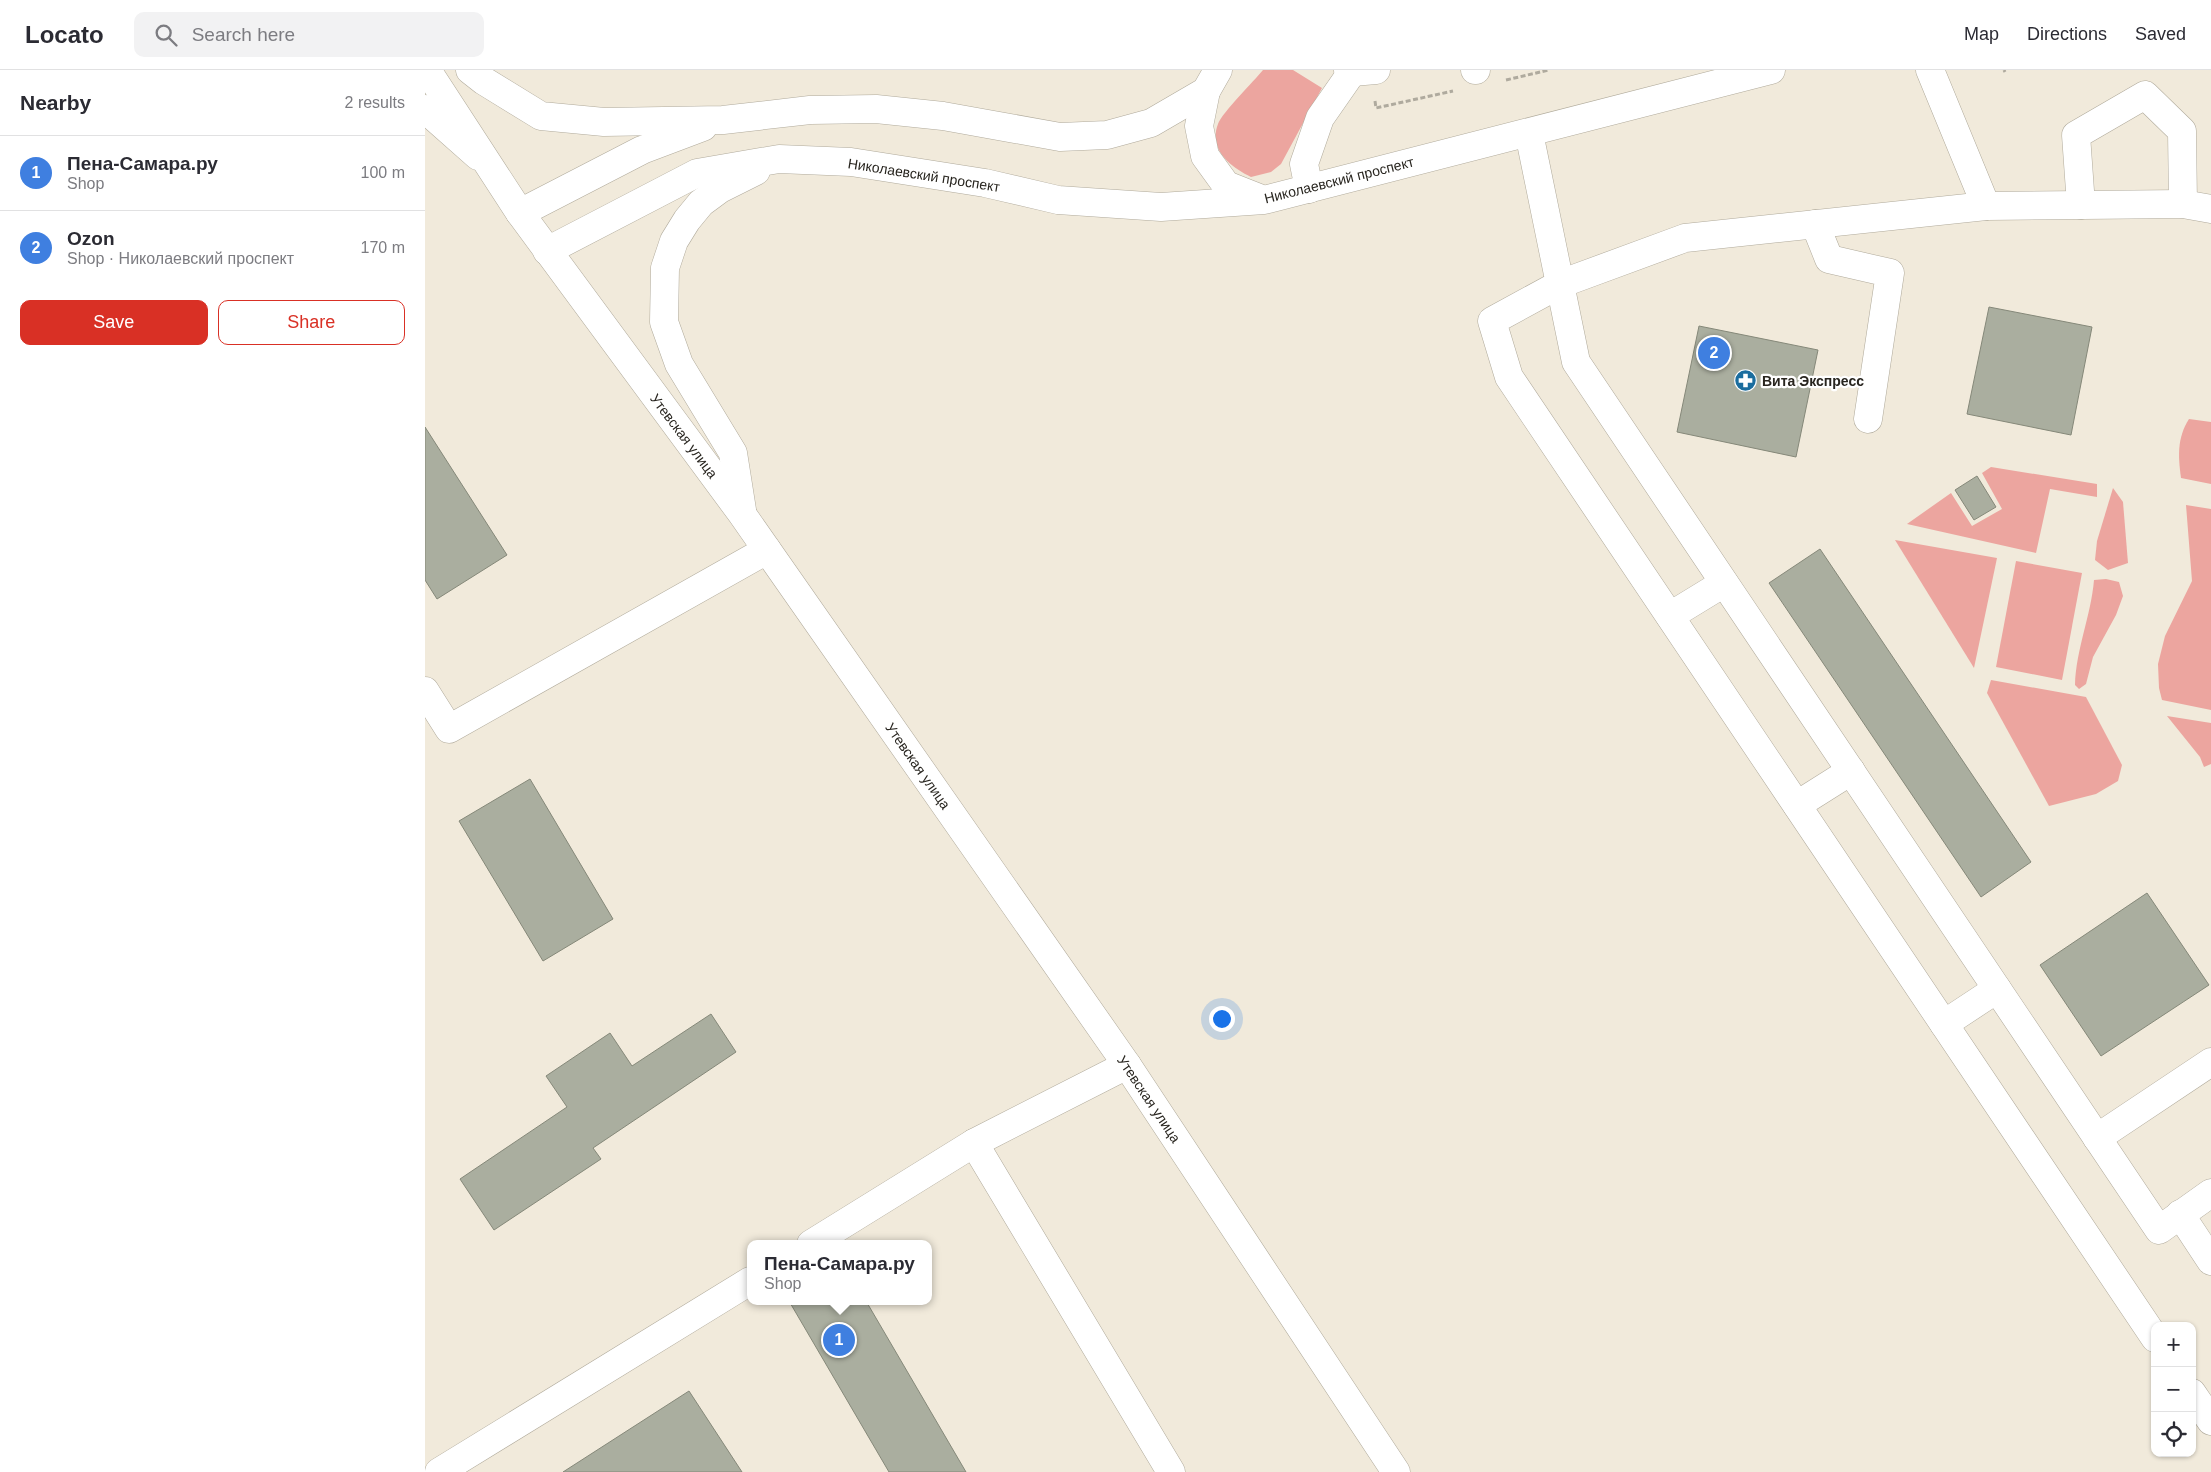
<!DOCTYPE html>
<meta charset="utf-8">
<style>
body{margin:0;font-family:Helvetica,sans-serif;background:#f2f2f3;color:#2b2b33}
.controls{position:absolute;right:15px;bottom:15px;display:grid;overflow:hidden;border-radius:10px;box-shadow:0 1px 4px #0004}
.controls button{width:45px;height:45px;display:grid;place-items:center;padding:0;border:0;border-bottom:1px solid #e1e1e2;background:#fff;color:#2b2b33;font:25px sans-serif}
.you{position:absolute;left:796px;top:948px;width:18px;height:18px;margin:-12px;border:4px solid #fff;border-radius:50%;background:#1a73e8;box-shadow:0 0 0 8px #1a73e833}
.badge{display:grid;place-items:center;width:32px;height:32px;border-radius:50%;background:#d93025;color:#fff;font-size:16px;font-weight:700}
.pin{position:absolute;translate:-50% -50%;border:2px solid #fff;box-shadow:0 1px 5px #0006}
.popup{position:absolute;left:322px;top:1170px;width:185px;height:65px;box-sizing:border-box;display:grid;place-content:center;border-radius:10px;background:#fff;filter:drop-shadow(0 1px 4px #0005);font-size:16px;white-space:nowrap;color:#7c7c81}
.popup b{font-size:19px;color:#2b2b33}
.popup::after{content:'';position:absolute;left:50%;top:100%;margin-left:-10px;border:10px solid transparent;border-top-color:#fff}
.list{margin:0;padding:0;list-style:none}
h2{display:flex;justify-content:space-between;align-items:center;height:65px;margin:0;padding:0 20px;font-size:21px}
h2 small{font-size:16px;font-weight:400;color:#7c7c81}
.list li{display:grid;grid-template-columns:32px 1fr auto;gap:15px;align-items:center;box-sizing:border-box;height:75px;padding:0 20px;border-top:1px solid #e1e1e2}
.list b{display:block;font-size:19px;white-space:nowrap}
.list p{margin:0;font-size:16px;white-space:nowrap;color:#7c7c81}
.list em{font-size:16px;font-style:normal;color:#7c7c81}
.actions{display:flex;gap:10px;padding:15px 20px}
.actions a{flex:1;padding:11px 0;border:1px solid #d93025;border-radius:10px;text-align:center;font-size:18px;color:#d93025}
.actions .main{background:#d93025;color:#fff}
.icon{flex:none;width:28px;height:28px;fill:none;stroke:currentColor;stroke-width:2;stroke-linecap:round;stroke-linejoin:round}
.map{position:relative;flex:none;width:1786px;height:1402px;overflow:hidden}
header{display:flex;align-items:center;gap:30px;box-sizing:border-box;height:70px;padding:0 25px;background:#fff;border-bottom:1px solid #e1e1e2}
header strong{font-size:24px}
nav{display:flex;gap:28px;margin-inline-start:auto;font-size:18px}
.search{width:350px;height:45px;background:#f2f2f3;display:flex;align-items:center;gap:12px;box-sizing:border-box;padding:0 18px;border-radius:10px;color:#7c7c81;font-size:19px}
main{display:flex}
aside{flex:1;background:#fff}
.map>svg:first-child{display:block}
</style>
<header>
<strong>Locato</strong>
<div class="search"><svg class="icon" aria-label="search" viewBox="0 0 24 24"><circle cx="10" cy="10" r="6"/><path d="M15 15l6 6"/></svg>Search here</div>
<nav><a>Map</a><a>Directions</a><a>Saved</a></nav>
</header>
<main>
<aside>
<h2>Nearby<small>2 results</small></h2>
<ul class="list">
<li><span class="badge" style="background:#3f7fe0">1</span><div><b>Пена-Самара.ру</b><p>Shop</p></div><em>100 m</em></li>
<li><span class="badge" style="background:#3f7fe0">2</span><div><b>Ozon</b><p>Shop · Николаевский проспект</p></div><em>170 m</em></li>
</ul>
<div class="actions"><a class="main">Save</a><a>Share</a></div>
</aside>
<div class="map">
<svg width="1786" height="1402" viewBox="0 0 1786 1402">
<rect width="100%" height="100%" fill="#f1eadb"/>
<!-- green -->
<g fill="#eca59f">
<path d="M838,0h30l29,18 -41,76 -10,8 -20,5c-20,-10 -43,-27 -33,-53 4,-11 36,-43 45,-54z"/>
<path d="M1764,349l22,3v62l-30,-6c-3,-22 -4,-40 8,-59z"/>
<polygon points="1566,397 1672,414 1672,427 1625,419 1611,483 1482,454 1526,423 1547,456 1577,439 1557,403"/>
<polygon points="1688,418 1698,432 1703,493 1683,500 1670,490 1672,471"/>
<polygon points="1761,435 1786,439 1786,640 1737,630 1734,618 1733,594 1740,566 1767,511"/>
<polygon points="1470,470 1572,488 1549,598"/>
<polygon points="1591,491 1657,503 1637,610 1571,597"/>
<path d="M1681,509l13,3 4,14 -7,19 -23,42 -7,27 -7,5 -4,-4c1,-36 16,-69 19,-105z"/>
<polygon points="1566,610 1661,627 1697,695 1693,711 1671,724 1624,736 1562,623"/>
<polygon points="1742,646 1786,653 1786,694 1779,697 1775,687"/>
</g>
<!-- building -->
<g fill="#aaae9f" stroke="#858879">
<polygon points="1564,237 1667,257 1646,365 1542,344"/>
<polygon points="1274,256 1393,280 1371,387 1252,362"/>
<polygon points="0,357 82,485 12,529 0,510"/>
<polygon points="1552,406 1571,437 1549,450 1530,420"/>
<polygon points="1395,479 1606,792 1556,827 1344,513"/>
<polygon points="105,709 188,849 118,891 34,751"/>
<polygon points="1722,823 1784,915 1676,986 1615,895"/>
<polygon points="286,944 311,982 168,1078 176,1089 69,1160 35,1109 142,1037 121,1006 185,963 207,996"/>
<polygon points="364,1231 441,1231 541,1402 464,1402"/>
<polygon points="264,1321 317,1402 138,1402"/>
</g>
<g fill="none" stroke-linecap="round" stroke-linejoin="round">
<defs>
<g id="minor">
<polyline points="923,0 927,2 951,0"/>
<polyline points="1050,0 1051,0"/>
<polyline points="1505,0 1561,136 1758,134 1786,139"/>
<polyline points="0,39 53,86"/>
<polyline points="1104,63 1151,292 1734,1160 1786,1123"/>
<polyline points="884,119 879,94 895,48 927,2"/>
<polyline points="1656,135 1651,65 1720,25 1757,61 1758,134"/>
<polyline points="1561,136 1260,168 1135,214 1067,251 1084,307 1730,1268"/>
<polyline points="1390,154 1404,189 1465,203 1443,349"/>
<polyline points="1245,546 1299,513"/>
<polyline points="0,621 24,659 342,480"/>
<polyline points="1372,735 1426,701"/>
<polyline points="1519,954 1572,919"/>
<polyline points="1672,1068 1786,992"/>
<polyline points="549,1073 746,1402"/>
<polyline points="1755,1144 1786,1191"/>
<polyline points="386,1174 549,1073 702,995"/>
<polyline points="1767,1323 1786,1351"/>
<polyline points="14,1402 325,1211"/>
</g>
<g id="major">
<polyline points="2,0 95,143 317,444 702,995 971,1402"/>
<polyline points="45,0 59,11 116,46 179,52 298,50 385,40 451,39 518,46 635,67 682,65 726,53 781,21 793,0"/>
<polyline points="781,21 774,56 780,86 801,115 834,128"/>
<polyline points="95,143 217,80 278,57"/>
<polyline points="122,181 272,103 354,89 426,92 560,113 633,130 736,137 839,130 1346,0"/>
<polyline points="317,440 308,383 254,294 239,252 240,198 249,171 262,150 276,133 295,119 331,101"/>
</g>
</defs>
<!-- minor casing -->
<use href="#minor" stroke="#b0aa9b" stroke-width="29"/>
<!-- major casing -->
<use href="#major" stroke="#b0aa9b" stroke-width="29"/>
<!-- path -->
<g stroke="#afaa9e" stroke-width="3" stroke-dasharray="5 2.5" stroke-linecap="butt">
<polyline points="1579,0 1580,2"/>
<polyline points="1081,10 1124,0"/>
<polyline points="950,31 951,38 1028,21"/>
</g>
<!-- minor -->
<use href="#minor" stroke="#fff" stroke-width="28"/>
<!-- major -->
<use href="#major" stroke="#fff" stroke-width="28"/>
</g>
<!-- icons -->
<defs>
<symbol id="pharmacy-disc" viewBox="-11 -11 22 22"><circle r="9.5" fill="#1b6d9e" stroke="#fff"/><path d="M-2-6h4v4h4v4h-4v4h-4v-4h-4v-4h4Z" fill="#fff"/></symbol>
</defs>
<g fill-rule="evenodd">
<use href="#pharmacy-disc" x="1308" y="298" width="25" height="25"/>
</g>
<g text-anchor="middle" stroke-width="4.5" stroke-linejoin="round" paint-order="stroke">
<!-- street labels -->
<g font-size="14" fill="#28251f" stroke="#fff">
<text transform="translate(499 105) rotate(9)" y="5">Николаевский проспект</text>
<text transform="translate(914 110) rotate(-14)" y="5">Николаевский проспект</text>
<text transform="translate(259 366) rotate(53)" y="5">Утевская улица</text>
<text transform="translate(493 696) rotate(55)" y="5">Утевская улица</text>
<text transform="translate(724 1029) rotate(56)" y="5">Утевская улица</text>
</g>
<!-- poi labels -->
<g font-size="14" font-weight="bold" fill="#28251f" stroke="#fff" text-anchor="start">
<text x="1337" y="316">Вита Экспресс</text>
</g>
</g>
</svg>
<div class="controls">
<button>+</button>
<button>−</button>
<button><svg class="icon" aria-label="locate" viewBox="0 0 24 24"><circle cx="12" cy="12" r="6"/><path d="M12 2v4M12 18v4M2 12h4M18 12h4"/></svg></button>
</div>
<div class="you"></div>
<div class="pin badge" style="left:414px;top:1270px;background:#3f7fe0">1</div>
<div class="popup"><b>Пена-Самара.ру</b>Shop</div>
<div class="pin badge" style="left:1289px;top:283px;background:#3f7fe0">2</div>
</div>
</main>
